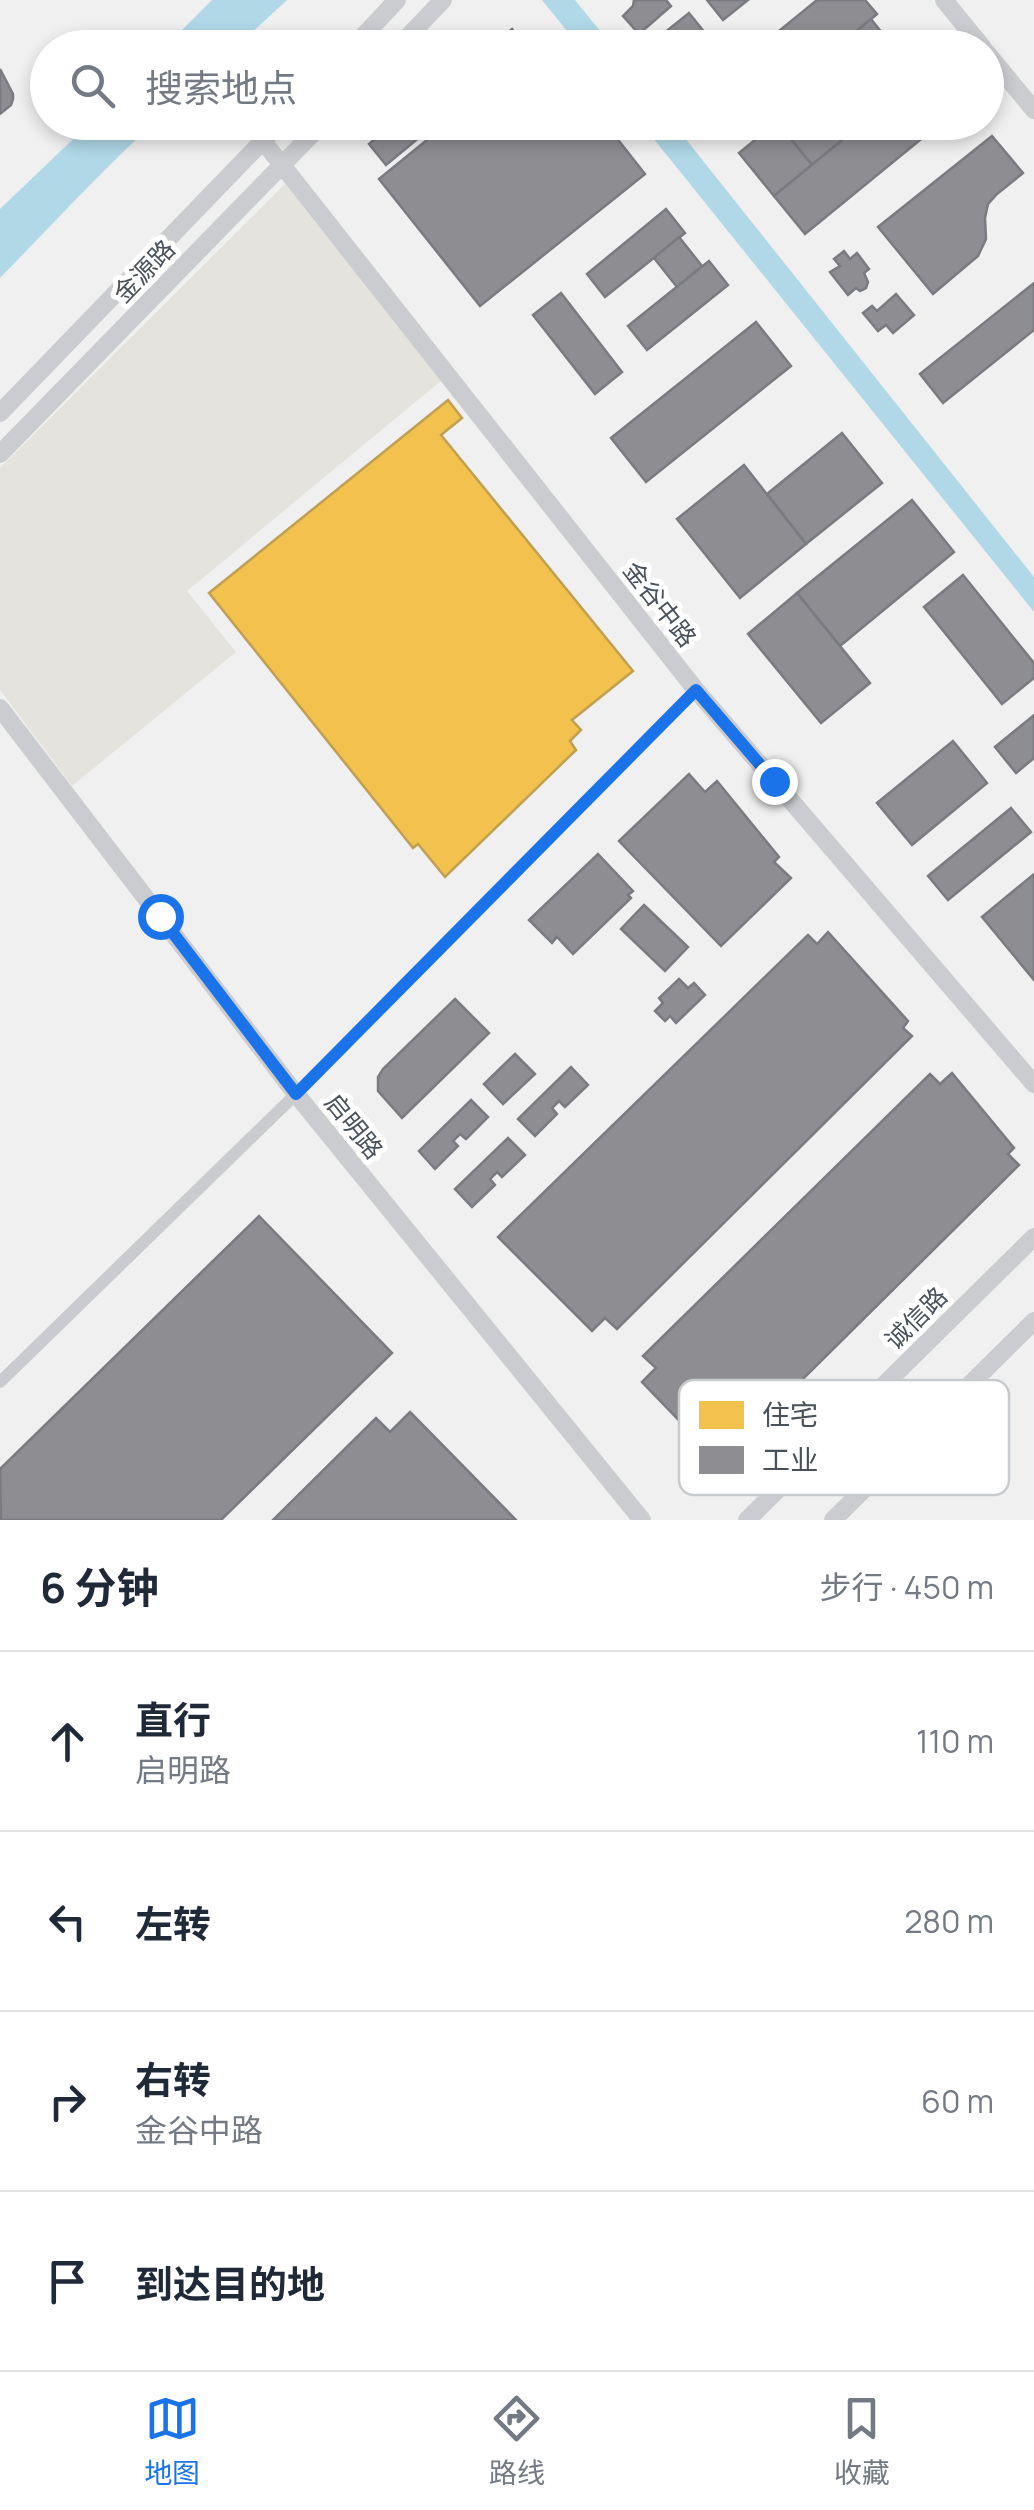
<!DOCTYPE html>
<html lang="zh">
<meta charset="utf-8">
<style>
body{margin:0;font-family:Manrope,"Noto Sans SC",sans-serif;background:#f2f2f3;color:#1f2937}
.stop{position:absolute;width:30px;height:30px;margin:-22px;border:8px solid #1a73e8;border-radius:50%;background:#fff}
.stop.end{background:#1a73e8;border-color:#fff;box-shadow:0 2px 10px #0008}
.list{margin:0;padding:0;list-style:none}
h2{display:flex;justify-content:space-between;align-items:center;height:130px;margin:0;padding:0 40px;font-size:42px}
h2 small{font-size:32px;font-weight:400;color:#747a83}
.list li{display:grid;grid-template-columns:65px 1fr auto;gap:30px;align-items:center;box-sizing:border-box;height:180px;padding:0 40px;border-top:2px solid #e0e1e3}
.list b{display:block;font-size:38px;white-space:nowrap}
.list p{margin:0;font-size:32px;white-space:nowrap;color:#747a83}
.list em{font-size:32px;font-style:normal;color:#747a83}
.icon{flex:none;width:55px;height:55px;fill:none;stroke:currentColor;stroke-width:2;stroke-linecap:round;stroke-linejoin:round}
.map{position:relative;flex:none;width:1034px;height:1520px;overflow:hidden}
.search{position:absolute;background:#fff;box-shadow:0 5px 15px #0003;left:30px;right:30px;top:30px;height:110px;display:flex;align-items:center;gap:25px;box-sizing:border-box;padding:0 35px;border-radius:55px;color:#747a83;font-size:38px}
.sheet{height:850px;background:#fff}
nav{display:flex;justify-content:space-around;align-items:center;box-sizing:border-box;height:140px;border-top:2px solid #e0e1e3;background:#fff;font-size:28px;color:#747a83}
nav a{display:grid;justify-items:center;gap:5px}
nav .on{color:#1a73e8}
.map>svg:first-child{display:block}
</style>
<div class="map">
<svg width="1034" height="1520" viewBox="0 0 1034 1520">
<rect width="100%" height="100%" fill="#f0f0f0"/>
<!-- commercial -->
<polygon fill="#e5e3de" points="285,184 442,380 187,591 236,652 72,786 0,690 0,468"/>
<!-- water -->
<g fill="#b0d8e6">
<polygon points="212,0 287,0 236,47 165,47"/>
<polygon points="542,0 575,0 613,47 580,47"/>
<path d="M90,123h64c-54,49 -103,103 -154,155v-69z"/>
<polygon points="641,123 673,123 1034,577 1034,612"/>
</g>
<!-- homes -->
<polygon fill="#f2c14e" stroke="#bf9f52" stroke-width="2.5" points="448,400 462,418 441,435 633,671 572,720 581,730 570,741 576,750 445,877 418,844 413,848 209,593"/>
<!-- industry -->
<g fill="#8d8d92" stroke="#797b81" stroke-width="2.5">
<polygon points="634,0 666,0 671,6 639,34 623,16 633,6"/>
<polygon points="707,0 748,0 723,20"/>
<polygon points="817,0 865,0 877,14 836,48 758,48"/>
<polygon points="689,13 706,34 689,48 652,48 649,45"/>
<polygon points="871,19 894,48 852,48 846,40"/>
<polygon points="512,29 526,48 489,48"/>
<polygon points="0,69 13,94 13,99 11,105 0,114"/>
<polygon points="396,122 438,122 386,165 369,144"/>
<polygon points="449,122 604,122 645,174 480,306 379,179"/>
<polygon points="777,122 811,122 819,132 830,122 864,122 812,165"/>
<polygon points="777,122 812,165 774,196 739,153"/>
<polygon points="864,122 942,122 805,234 774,196"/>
<polygon points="992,136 1023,173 997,194 988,204 985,218 986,239 978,256 933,294 878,227"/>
<polygon points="666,209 685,233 605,297 587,274"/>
<polygon points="679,237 702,266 677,287 654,258"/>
<polygon points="844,251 850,259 857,253 869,269 864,273 868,282 866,288 860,291 856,288 848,295 830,272 840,266 834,259"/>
<polygon points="709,261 728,285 647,350 628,326"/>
<polygon points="1034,283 1034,330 943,403 920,374"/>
<polygon points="561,293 622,372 595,394 533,315"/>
<polygon points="896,294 914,315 893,333 886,325 878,331 863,313 872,306 877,311"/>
<polygon points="756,322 791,366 646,482 611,438"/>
<polygon points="842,433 882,483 806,544 767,494"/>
<polygon points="744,465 806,544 740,598 677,519"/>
<polygon points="912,500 954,552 840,646 797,593"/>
<polygon points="963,575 1034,663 1034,678 1002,704 924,607"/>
<polygon points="797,593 870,683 821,723 748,634"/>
<polygon points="1034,715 1034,758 1016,773 995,747"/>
<polygon points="953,741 987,783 912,845 877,803"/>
<polygon points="689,774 705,792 717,781 779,857 774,862 791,878 721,946 619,841"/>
<polygon points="1011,808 1031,832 948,900 928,876"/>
<polygon points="598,854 633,891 628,895 631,898 573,954 557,937 552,943 529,920"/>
<polygon points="1034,874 1034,980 982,917"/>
<polygon points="644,905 688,947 665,971 621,929"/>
<polygon points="828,932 908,1021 903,1028 912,1036 617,1329 605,1318 592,1331 498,1237 808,935 817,944"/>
<polygon points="679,979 688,988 694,983 705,995 676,1023 670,1016 665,1021 655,1011 663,1003 659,998"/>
<polygon points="455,999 489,1033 402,1118 378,1091 378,1077 383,1069"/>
<polygon points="515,1054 535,1074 503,1104 484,1084"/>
<polygon points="571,1067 588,1085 565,1107 559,1101 552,1108 557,1114 535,1136 518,1119"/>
<polygon points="952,1073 1014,1148 1008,1154 1019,1165 719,1462 642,1382 656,1368 643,1356 930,1074 940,1084"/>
<polygon points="471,1100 488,1117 466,1139 460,1134 453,1141 458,1146 435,1169 419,1151"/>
<polygon points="508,1138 525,1155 502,1177 497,1172 490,1179 495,1185 472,1207 455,1189"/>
<polygon points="259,1216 392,1353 221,1520 1,1520 0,1469"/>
<polygon points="410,1412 516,1520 273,1520 376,1418 390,1432"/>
</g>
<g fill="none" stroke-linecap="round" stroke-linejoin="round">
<!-- street -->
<polyline stroke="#cacbce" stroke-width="12" points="0,1382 296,1094 696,690"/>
<!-- secondary -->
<g stroke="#cbcccf" stroke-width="18">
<polyline points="944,0 983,48"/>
<polyline points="352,48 397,0"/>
<polyline points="397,48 443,0"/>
<polyline points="986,52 1034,110"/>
<polyline points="263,141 696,690 1034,1084"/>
<polyline points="0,413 281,122"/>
<polyline points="0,454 324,122"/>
<polyline points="0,708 296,1094 642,1520"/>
<polyline points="747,1520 1034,1237"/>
<polyline points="833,1520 1034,1321"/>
</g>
</g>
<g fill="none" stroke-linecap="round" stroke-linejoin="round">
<!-- route -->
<polyline stroke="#1a73e8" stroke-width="12" points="160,916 296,1094 696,690 774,781"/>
</g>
<g text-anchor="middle" stroke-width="10" stroke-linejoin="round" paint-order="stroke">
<!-- street labels -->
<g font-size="25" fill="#49515a" stroke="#fff">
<text transform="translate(144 271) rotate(-46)" y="9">金源路</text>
<text transform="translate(660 604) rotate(52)" y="9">金谷中路</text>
<text transform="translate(354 1126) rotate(51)" y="9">启明路</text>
<text transform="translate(916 1318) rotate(-45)" y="9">诚信路</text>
</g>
</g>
<!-- legend -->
<rect x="679" y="1380" width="330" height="115" rx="15" fill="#fff" stroke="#c8cbce" stroke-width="2.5"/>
<rect x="699" y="1401" width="45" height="28" fill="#f2c14e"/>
<rect x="699" y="1446" width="45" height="28" fill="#8d8d92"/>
<g font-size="28" fill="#49515a">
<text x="762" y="1425">住宅</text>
<text x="762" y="1470">工业</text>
</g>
</svg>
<div class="stop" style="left:160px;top:916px"></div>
<div class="stop end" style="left:774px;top:781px"></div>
<div class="search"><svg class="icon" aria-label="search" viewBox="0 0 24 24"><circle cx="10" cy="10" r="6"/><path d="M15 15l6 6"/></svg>搜索地点</div>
</div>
<section class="sheet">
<h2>6 分钟<small>步行 · 450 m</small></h2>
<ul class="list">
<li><svg class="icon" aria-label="ahead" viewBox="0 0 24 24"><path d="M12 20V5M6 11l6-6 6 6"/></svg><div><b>直行</b><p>启明路</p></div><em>110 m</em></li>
<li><svg class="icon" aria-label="left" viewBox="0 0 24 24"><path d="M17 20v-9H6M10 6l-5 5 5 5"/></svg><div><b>左转</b></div><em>280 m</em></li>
<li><svg class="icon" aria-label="right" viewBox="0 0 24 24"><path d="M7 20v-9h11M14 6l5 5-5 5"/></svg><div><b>右转</b><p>金谷中路</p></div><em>60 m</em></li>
<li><svg class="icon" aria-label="arrive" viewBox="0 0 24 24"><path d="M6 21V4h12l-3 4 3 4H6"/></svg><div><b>到达目的地</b></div></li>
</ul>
</section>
<nav>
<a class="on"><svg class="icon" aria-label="map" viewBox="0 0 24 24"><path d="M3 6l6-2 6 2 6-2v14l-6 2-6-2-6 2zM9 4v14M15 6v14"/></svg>地图</a>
<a><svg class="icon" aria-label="directions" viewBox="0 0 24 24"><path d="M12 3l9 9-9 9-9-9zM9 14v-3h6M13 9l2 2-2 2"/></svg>路线</a>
<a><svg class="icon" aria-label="saved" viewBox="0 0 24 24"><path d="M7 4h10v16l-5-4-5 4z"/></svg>收藏</a>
</nav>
